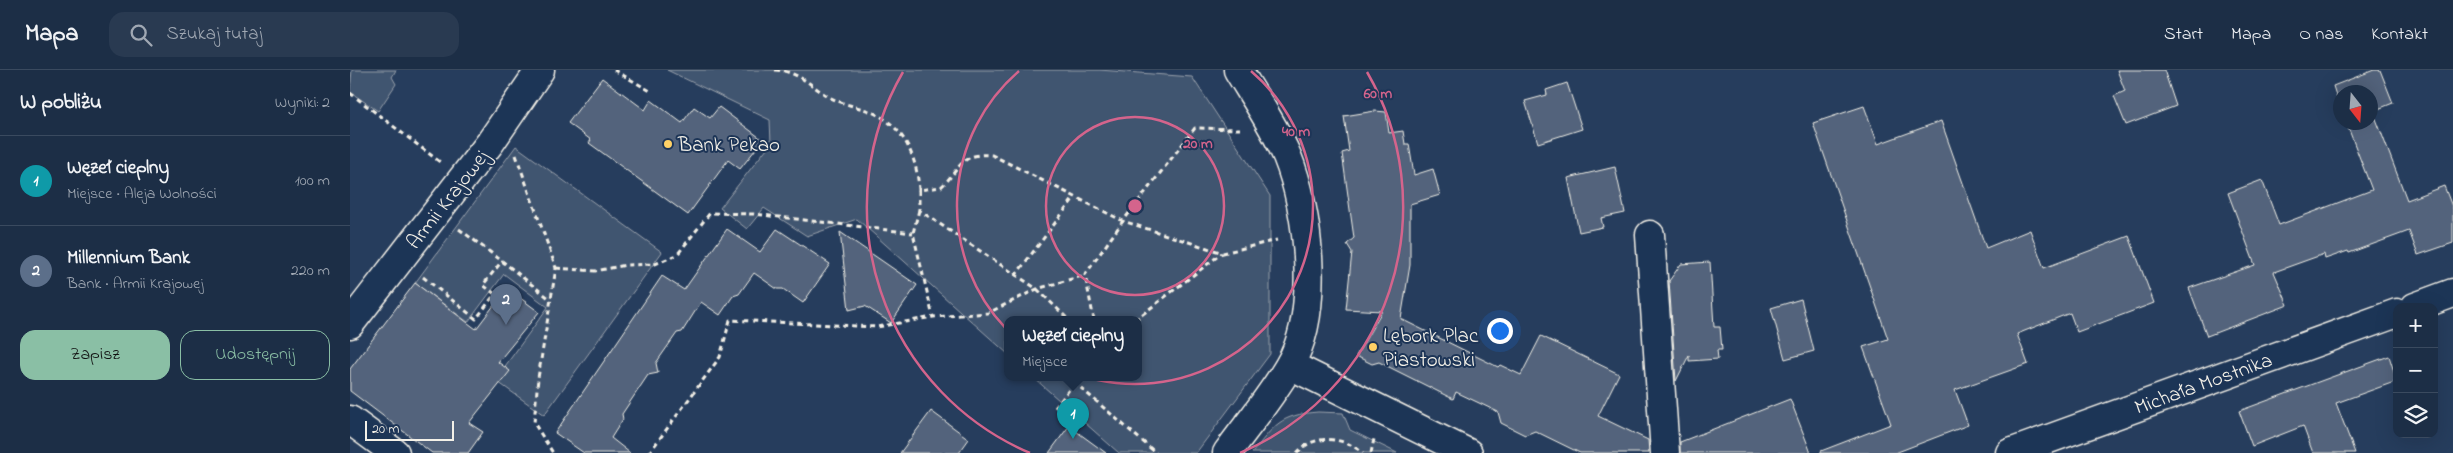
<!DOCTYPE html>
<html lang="pl">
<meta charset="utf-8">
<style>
body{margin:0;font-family:"Indie Flower",sans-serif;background:#293a51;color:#f1f3f6}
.controls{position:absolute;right:15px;bottom:15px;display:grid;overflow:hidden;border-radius:10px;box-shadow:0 5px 20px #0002}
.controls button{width:45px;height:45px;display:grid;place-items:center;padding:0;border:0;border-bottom:1px solid #3a4a5f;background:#1c2e46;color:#f1f3f6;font:25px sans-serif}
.compass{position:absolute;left:1983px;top:15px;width:45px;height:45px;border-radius:50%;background:#1c2e46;box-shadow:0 5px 20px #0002;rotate:163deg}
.scale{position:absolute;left:15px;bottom:12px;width:89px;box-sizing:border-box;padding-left:5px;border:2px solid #f4f1e8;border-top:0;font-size:14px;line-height:18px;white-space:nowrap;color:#f4f1e8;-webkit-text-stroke:4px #1d3557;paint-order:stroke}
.you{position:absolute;left:1149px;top:260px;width:18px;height:18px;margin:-12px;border:4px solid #fff;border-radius:50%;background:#1a73e8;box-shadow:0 0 0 8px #1a73e833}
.badge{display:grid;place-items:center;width:32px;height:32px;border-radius:50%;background:#8abfa5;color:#fff;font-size:16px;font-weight:700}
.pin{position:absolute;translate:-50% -41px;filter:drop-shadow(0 1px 2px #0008)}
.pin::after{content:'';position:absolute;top:26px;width:18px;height:15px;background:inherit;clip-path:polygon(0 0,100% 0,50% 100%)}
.popup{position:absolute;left:654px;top:246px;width:138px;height:65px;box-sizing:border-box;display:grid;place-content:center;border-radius:10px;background:#1c2e46;filter:drop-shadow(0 1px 4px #0005);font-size:16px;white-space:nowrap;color:#a0a8b3}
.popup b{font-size:19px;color:#f1f3f6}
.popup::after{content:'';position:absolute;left:50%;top:100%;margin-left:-10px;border:10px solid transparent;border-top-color:#1c2e46}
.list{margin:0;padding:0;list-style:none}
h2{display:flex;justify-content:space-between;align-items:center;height:65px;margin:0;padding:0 20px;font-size:21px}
h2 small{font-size:16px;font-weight:400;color:#a0a8b3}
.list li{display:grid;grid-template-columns:32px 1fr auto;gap:15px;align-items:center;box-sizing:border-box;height:90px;padding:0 20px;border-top:1px solid #3a4a5f}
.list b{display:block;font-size:19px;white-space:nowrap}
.list p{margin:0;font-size:16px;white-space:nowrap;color:#a0a8b3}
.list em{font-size:16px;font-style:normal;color:#a0a8b3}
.actions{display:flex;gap:10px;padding:15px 20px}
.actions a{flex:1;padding:11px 0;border:1px solid #8abfa5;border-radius:15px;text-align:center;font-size:18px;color:#8abfa5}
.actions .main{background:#8abfa5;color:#111}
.icon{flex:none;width:28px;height:28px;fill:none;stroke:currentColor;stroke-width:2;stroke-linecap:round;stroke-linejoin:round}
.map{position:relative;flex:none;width:2103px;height:383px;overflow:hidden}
header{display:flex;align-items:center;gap:30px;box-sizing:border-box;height:70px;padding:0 25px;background:#1c2e46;border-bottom:1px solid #3a4a5f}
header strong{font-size:24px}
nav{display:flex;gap:28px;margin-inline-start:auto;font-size:18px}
.search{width:350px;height:45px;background:#293a51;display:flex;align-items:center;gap:12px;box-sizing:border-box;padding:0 18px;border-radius:15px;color:#a0a8b3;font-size:19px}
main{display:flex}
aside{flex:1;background:#1c2e46}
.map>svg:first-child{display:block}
</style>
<header>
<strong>Mapa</strong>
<div class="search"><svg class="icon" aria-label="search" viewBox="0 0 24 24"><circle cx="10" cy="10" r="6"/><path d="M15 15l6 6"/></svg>Szukaj tutaj</div>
<nav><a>Start</a><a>Mapa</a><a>O nas</a><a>Kontakt</a></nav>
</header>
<main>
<aside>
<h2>W pobliżu<small>Wyniki: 2</small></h2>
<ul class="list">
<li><span class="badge" style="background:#0f9aa8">1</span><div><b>Węzeł cieplny</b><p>Miejsce · Aleja Wolności</p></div><em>100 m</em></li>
<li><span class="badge" style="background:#5c6f8a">2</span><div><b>Millennium Bank</b><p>Bank · Armii Krajowej</p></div><em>220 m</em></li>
</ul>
<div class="actions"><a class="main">Zapisz</a><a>Udostępnij</a></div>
</aside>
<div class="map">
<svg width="2103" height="383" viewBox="0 0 2103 383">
<rect width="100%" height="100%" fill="#263d5d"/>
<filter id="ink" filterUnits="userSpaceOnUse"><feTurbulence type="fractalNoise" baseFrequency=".02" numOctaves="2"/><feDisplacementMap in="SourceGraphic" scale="10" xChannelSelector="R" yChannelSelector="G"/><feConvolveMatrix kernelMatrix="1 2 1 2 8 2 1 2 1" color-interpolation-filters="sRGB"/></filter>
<g filter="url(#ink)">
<!-- green -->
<g fill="#40546f" stroke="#9aa2ac">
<polygon points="2,0 46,0 42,7 46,14 28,41 0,22"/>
<polygon points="317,0 749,0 842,7 920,126 920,284 846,383 769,383 684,308 788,308 788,250 658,250 658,284 507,149 457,166 414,138 397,159 370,138 421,73 420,50"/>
<polygon points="166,76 312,182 194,345 145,310 198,237 154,204 118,252 65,213"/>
<path d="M968,342l25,1 7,17 47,23h-145c23,-28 27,-38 66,-41z"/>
</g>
<!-- building -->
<g fill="#52647b" stroke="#f4f1e8">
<polygon points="1767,0 1814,0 1826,36 1776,55 1764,26 1775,21"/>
<polygon points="2024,0 2030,0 2043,33 2023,41 2057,130 2094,116 2103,139 2103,173 2068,185 2059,161 1999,183 1998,181 1975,189 1974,184 1924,202 1938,235 1857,266 1839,218 1905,195 1878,123 1912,110 1929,155 2022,120 1996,52 2020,52 2020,22 1990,22 1990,38 1983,16"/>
<polygon points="252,8 295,40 301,30 332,53 344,37 360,48 369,37 413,70 390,99 378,90 338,145 239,73 241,70 218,53"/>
<polygon points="1217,13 1232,59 1188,73 1175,31 1197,25 1196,20"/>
<polygon points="1514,36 1528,74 1591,51 1636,178 1680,160 1694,198 1779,166 1804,233 1727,262 1720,243 1667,264 1678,294 1605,320 1618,355 1545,383 1471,383 1471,381 1541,354 1513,277 1538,269 1463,53"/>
<polygon points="1025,41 1036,42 1039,63 1053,61 1055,74 1059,74 1064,105 1083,99 1090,125 1060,134 1060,195 1051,249 1148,297 1150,295 1171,305 1191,266 1269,304 1248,346 1298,370 1299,383 1230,383 1185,361 1175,365 1151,353 1148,342 1106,322 1103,329 1029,292 1022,294 1006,286 1032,241 996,239 1002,182 997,174 1004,168 992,83 999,81 994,46"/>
<polygon points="1265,97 1275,143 1251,148 1253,157 1229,162 1218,108"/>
<polygon points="377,159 410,182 427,159 480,194 453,233 433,219 427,219 404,203 389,224 383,226 370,245 351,232 332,262 327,263 306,293 308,303 298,305 272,344 273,349 261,368 280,383 234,383 205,363 312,206 334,220"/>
<polygon points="490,162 567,215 541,253 515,236 499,240"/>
<polygon points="1360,192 1364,257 1370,257 1372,280 1367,280 1368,289 1339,291 1339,285 1326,311 1319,211 1331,194"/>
<polygon points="65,213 126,259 157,218 189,242 148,292 160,301 119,353 133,362 118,383 82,383 0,321 0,299"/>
<polygon points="1451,229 1464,281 1435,289 1421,238"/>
<polygon points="2039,286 2047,311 1986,333 2005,383 1963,383 1953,356 1902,376 1889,341"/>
<polygon points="1440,329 1461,383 1330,383 1330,372"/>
<polygon points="581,341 619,369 609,383 550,383"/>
<polygon points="719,356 756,383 699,383"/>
</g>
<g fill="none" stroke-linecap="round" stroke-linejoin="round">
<defs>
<g id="street">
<polyline points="1300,165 1315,383"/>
<polyline points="0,254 140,73 190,0"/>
<polyline points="0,350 45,383"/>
</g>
<g id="secondary">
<polyline points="2065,237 2103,223"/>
<polyline points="940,295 1118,383"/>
<path d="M877,383c21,-29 44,-56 62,-87 32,-53 20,-156 -2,-210 -13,-30 -32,-58 -49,-86"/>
<polyline points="1660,383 2047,243"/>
</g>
</defs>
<!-- street casing -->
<use href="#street" stroke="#f4f1e8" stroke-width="31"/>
<!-- secondary casing -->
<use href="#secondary" stroke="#f4f1e8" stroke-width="31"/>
<!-- path -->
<g stroke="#f4f1e8" stroke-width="3" stroke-dasharray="5 4" stroke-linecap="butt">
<polyline points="264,0 302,22"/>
<path d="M425,0c23,1 36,16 54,27 13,7 26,9 40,14 34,13 48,45 50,79l22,-3c20,-18 19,-35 51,-32l131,66 100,32 54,-13"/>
<polyline points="0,23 90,92"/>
<polyline points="166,85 206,198 188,308 184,353 203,383"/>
<polyline points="569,120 569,140 687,219 719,250"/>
<polyline points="569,140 563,163 583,247 638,243 687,219 735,205"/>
<polyline points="109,159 152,191"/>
<polyline points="206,198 245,201 276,195 305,194 327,185 360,143 404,144 563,163"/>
<polyline points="665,206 724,128"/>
<polyline points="73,207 126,249 145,224 133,215 152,191 200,229"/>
<polyline points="744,250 735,205 773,151 845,58 890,59"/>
<polyline points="785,250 872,183"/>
<polyline points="724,312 806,383"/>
<polyline points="705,338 728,308"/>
<polyline points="299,383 370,287 380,250 527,257 583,247"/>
<path d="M947,383c17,-20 47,-16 66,0"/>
<polyline points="1021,383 1024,369"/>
</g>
<!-- street -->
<use href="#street" stroke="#1d3557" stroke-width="28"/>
<!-- secondary -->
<use href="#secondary" stroke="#1d3557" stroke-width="28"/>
</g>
</g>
<!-- distance rings -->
<g fill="none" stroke="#d4648c" stroke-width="2.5">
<circle cx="785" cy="136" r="89"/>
<path d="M901 1A178 178 0 1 1 669 1"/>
<path d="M680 383A268 268 0 0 1 553 2M1017 2A268 268 0 0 1 890 383"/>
</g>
<!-- markers -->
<g fill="#ffd166" stroke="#1d3557" stroke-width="2">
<circle cx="318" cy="74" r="5"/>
<circle cx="1023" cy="277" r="5"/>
</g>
<g text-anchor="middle" stroke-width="4" stroke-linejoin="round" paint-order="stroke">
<!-- poi labels -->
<g font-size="21" fill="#f4f1e8" stroke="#1d3557" text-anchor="start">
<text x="328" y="81">Bank Pekao</text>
<text x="1033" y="272">Lębork Plac<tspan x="1033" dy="24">Piastowski</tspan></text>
</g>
<!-- street labels -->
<g font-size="21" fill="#f4f1e8" stroke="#1d3557">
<text transform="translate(97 129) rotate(-52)" y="7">Armii Krajowej</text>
<text transform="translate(1853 313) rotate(-20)" y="7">Michała Mostnika</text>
</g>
</g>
<circle cx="785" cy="136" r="8" fill="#d4648c" stroke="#1d3557" stroke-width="2.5"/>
<g font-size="15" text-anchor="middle" font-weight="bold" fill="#d4648c" stroke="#1d3557" stroke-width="4" stroke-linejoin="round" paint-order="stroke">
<text x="1028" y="28">60 m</text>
<text x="946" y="66">40 m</text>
<text x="848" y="78">20 m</text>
</g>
</svg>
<div class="controls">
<button>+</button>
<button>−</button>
<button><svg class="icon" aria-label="layers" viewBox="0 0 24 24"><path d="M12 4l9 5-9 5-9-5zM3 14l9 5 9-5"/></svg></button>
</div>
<svg class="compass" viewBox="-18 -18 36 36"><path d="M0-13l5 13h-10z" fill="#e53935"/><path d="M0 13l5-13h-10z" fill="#a0a8b3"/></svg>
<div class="scale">20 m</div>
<div class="you"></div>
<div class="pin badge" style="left:723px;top:369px;background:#0f9aa8">1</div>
<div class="popup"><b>Węzeł cieplny</b>Miejsce</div>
<div class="pin badge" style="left:156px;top:255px;background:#5c6f8a">2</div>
</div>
</main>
